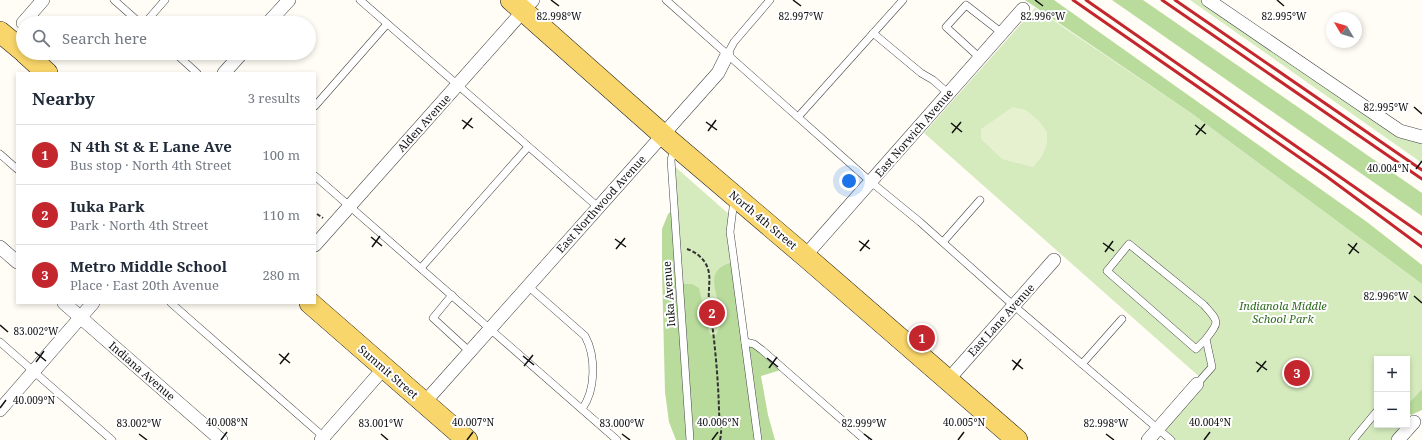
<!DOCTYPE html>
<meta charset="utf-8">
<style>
body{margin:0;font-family:"Noto Serif",serif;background:#f2f2f3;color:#1f2937}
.controls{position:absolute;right:12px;bottom:12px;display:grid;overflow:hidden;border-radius:0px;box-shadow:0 2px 6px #0003}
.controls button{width:36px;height:36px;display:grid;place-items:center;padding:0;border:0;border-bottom:1px solid #e0e1e3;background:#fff;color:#1f2937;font:20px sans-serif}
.compass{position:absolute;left:1326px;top:12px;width:36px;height:36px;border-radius:50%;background:#fff;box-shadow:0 2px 6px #0003;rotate:308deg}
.you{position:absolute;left:849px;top:181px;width:14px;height:14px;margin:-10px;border:3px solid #fff;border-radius:50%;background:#1a73e8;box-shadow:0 0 0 6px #1a73e833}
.badge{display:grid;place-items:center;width:26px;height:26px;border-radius:50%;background:#c4262e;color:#fff;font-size:13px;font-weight:700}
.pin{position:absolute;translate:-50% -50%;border:2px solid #fff;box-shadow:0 1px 4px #0006}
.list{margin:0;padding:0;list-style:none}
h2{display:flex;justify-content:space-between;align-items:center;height:52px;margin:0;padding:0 16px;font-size:17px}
h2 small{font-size:13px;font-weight:400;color:#747a83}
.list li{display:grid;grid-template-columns:26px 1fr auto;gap:12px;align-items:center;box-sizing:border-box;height:60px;padding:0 16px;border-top:1px solid #e0e1e3}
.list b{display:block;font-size:15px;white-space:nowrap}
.list p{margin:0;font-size:13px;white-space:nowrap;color:#747a83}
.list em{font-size:13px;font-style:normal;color:#747a83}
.icon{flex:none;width:22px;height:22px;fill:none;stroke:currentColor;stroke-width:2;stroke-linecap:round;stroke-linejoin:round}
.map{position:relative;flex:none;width:1422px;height:440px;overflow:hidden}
.search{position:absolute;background:#fff;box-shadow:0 2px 6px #0003;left:16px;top:16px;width:300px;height:44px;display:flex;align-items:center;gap:10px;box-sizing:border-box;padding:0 14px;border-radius:22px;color:#747a83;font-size:15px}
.panel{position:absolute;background:#fff;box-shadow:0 2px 6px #0003;left:16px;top:72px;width:300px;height:232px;border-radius:0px}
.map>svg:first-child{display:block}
</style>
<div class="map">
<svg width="1422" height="440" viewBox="0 0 1422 440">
<rect width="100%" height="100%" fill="#fffdf5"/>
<!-- green -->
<g fill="#d5ebbd">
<polygon points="1190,0 1208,0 1422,137 1422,163"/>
<polygon points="1035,8 1191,113 1422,284 1422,389 1407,405 1407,359 1377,359 1377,425 1404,425 1391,440 1172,440 1159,429 1202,379 924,133"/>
<polygon points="672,164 731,216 745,342 693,440"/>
</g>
<!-- forest -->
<g fill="#b9dc9c">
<polygon points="1025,0 1054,0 1367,222 1422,265 1422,284 1191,113"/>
<polygon points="1112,0 1143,0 1422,193 1422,216"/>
<path d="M675,208l5,76h12l7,4 10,44 3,4 4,-1c18,-28 -25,-63 18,-73l11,80 4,1 35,26 -23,7 7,39 7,25h-99l-7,-18 -4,-30 -3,-121v-42l6,-15z"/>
<polygon points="1422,389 1422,410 1411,415 1407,410 1407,405"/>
</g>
<!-- pitch -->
<polygon fill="#e6f2cf" points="1013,107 1026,110 1039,121 1047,132 1047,144 1042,156 1033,167 1002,159 981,139 981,129"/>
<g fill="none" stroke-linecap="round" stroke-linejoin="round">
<defs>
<g id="lane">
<polyline points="114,0 140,23"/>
<polyline points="360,0 598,207"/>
<polyline points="666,0 871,182 920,222 1013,305 1171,440"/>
<polyline points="145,23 165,0"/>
<polyline points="873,33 921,73 933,80 949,94"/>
<polyline points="175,53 197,73"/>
<polyline points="727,55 734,42 770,0"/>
<polyline points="980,58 946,27 966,5 1002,33"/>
<polyline points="315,106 387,24"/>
<polyline points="798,117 903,0"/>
<polyline points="676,149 672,156 671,160 690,440"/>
<polyline points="0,154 17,169"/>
<polyline points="315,176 617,440"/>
<polyline points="734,200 730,232 732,246 758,440"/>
<polyline points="943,242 980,200"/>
<polyline points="421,268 528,147"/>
<path d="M528,286l57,50c11,20 11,54 -3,73"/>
<polyline points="452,295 433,318 469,351"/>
<polyline points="171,303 326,439"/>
<polyline points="0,342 112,440"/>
<polyline points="745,342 754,344 762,350 865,440"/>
<polyline points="1082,364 1122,319"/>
<path d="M1197,384l15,-17 -6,-28c14,-18 13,-17 -2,-34l-75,-61 -22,27 89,78 10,-10"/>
<polyline points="1353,440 1377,411"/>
</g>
<g id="street">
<polyline points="1208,0 1400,131 1422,137"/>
<polyline points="23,23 43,0"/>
<polyline points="268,23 289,0"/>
<polyline points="224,73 242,53"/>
<polyline points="315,245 533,0"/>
<polyline points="0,247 17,262"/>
<polyline points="805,256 1023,9"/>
<polyline points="64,303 221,440"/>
<polyline points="948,380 1054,260"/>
<polyline points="424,403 718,73 727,55"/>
<polyline points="0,410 93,303"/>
<polyline points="321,440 384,368"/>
<polyline points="1148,440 1197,384"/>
<polyline points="1398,440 1414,422"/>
</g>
<g id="primary">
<polyline points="511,0 670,141 805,256 1017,440"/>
<polyline points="0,32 23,51"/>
<polyline points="25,53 47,73"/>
<polyline points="310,303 467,440"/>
</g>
</defs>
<!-- lane casing -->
<use href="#lane" stroke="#444" stroke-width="8"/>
<!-- street casing -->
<use href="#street" stroke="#444" stroke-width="14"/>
<!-- primary casing -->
<use href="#primary" stroke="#222" stroke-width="22"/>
<!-- path -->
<g stroke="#333" stroke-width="2" stroke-dasharray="4 2" stroke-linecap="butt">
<polyline points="317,214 323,218"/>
<path d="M687,249c9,3 18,10 21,20 3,9 0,21 1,31 5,36 9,73 10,110 0,12 4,17 1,30"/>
</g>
<!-- lane -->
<use href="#lane" stroke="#fff" stroke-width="7"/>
<!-- street -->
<use href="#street" stroke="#fff" stroke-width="13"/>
<!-- primary -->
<use href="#primary" stroke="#f9d66b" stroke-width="21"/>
<!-- rail -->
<g stroke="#c4262e" stroke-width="3">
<polyline points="1073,0 1326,176 1422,247"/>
<polyline points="1086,0 1422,234"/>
<polyline points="1162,0 1422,179"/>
<polyline points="1175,0 1422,170"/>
</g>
</g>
<!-- ticks -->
<path fill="none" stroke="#111" stroke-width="1.5" d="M551,0l8,6M793,0l8,6M1035,0l8,6M1277,0l7,6M1414,107l8,7M462,120l11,8M706,122l11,8M951,123l11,9M1195,125l11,9M463,129l9,-11M708,131l8,-11M952,133l9,-11M1196,135l9,-11M1416,169l6,-8M371,237l11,9M615,239l11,8M859,241l11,8M1103,243l11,8M1348,244l11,9M372,247l8,-11M616,249l9,-11M860,251l9,-11M1105,252l8,-11M1349,254l8,-11M1414,296l8,7M0,325l8,7M35,352l11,9M279,354l11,9M523,356l11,9M767,358l11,9M1012,360l11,9M36,362l8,-11M1256,362l11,8M280,364l9,-11M524,366l9,-11M769,368l8,-11M1013,370l8,-11M1257,372l9,-11M0,408l6,-8M139,434l8,6M381,434l7,6M622,434l8,6M864,434l8,6M1106,434l8,6M221,440l6,-8M467,440l6,-8M712,440l6,-8M958,440l6,-8M1204,440l6,-8"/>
<g text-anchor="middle" stroke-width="4" stroke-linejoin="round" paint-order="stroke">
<!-- street labels -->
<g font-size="11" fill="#111" stroke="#fff">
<text transform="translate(424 123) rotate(-48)" y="4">Alden Avenue</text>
<text transform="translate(914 133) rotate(-49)" y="4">East Norwich Avenue</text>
<text transform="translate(601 204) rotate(-48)" y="4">East Northwood Avenue</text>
<text transform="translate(763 220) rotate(40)" y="4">North 4th Street</text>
<text transform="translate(669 294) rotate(-94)" y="4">Iuka Avenue</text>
<text transform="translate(1001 320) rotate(-48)" y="4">East Lane Avenue</text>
<text transform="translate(142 371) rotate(41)" y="4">Indiana Avenue</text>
<text transform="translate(388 372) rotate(41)" y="4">Summit Street</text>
</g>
<!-- park labels -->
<g font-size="11" font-style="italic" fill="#2f6b1f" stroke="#fff">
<text x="1283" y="310">Indianola Middle<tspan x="1283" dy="13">School Park</tspan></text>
</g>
</g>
<g font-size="10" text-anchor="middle" fill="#111" stroke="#fff" stroke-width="4" stroke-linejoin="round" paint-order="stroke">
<text x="559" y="20">82.998°W</text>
<text x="801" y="20">82.997°W</text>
<text x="1043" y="20">82.996°W</text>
<text x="1284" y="20">82.995°W</text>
<text x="1386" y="111">82.995°W</text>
<text x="1388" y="172">40.004°N</text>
<text x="1386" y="300">82.996°W</text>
<text x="36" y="335">83.002°W</text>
<text x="34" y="404">40.009°N</text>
<text x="227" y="426">40.008°N</text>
<text x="473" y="426">40.007°N</text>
<text x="718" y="426">40.006°N</text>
<text x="964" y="426">40.005°N</text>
<text x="1210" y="426">40.004°N</text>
<text x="139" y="427">83.002°W</text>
<text x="381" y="427">83.001°W</text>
<text x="622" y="427">83.000°W</text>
<text x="864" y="427">82.999°W</text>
<text x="1106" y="427">82.998°W</text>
</g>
</svg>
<div class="controls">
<button>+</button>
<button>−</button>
</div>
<svg class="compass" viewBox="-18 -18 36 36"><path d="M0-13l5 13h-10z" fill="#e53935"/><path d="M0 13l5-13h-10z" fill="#747a83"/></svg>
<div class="you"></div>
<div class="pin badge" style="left:922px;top:338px">1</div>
<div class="pin badge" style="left:712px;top:313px">2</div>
<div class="pin badge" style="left:1297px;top:373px">3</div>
<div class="search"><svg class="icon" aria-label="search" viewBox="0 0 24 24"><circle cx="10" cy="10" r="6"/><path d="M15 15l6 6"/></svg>Search here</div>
<section class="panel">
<h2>Nearby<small>3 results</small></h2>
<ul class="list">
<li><span class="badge">1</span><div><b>N 4th St &amp; E Lane Ave</b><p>Bus stop · North 4th Street</p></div><em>100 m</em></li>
<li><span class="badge">2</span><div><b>Iuka Park</b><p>Park · North 4th Street</p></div><em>110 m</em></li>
<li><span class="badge">3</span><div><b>Metro Middle School</b><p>Place · East 20th Avenue</p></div><em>280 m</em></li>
</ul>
</section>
</div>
